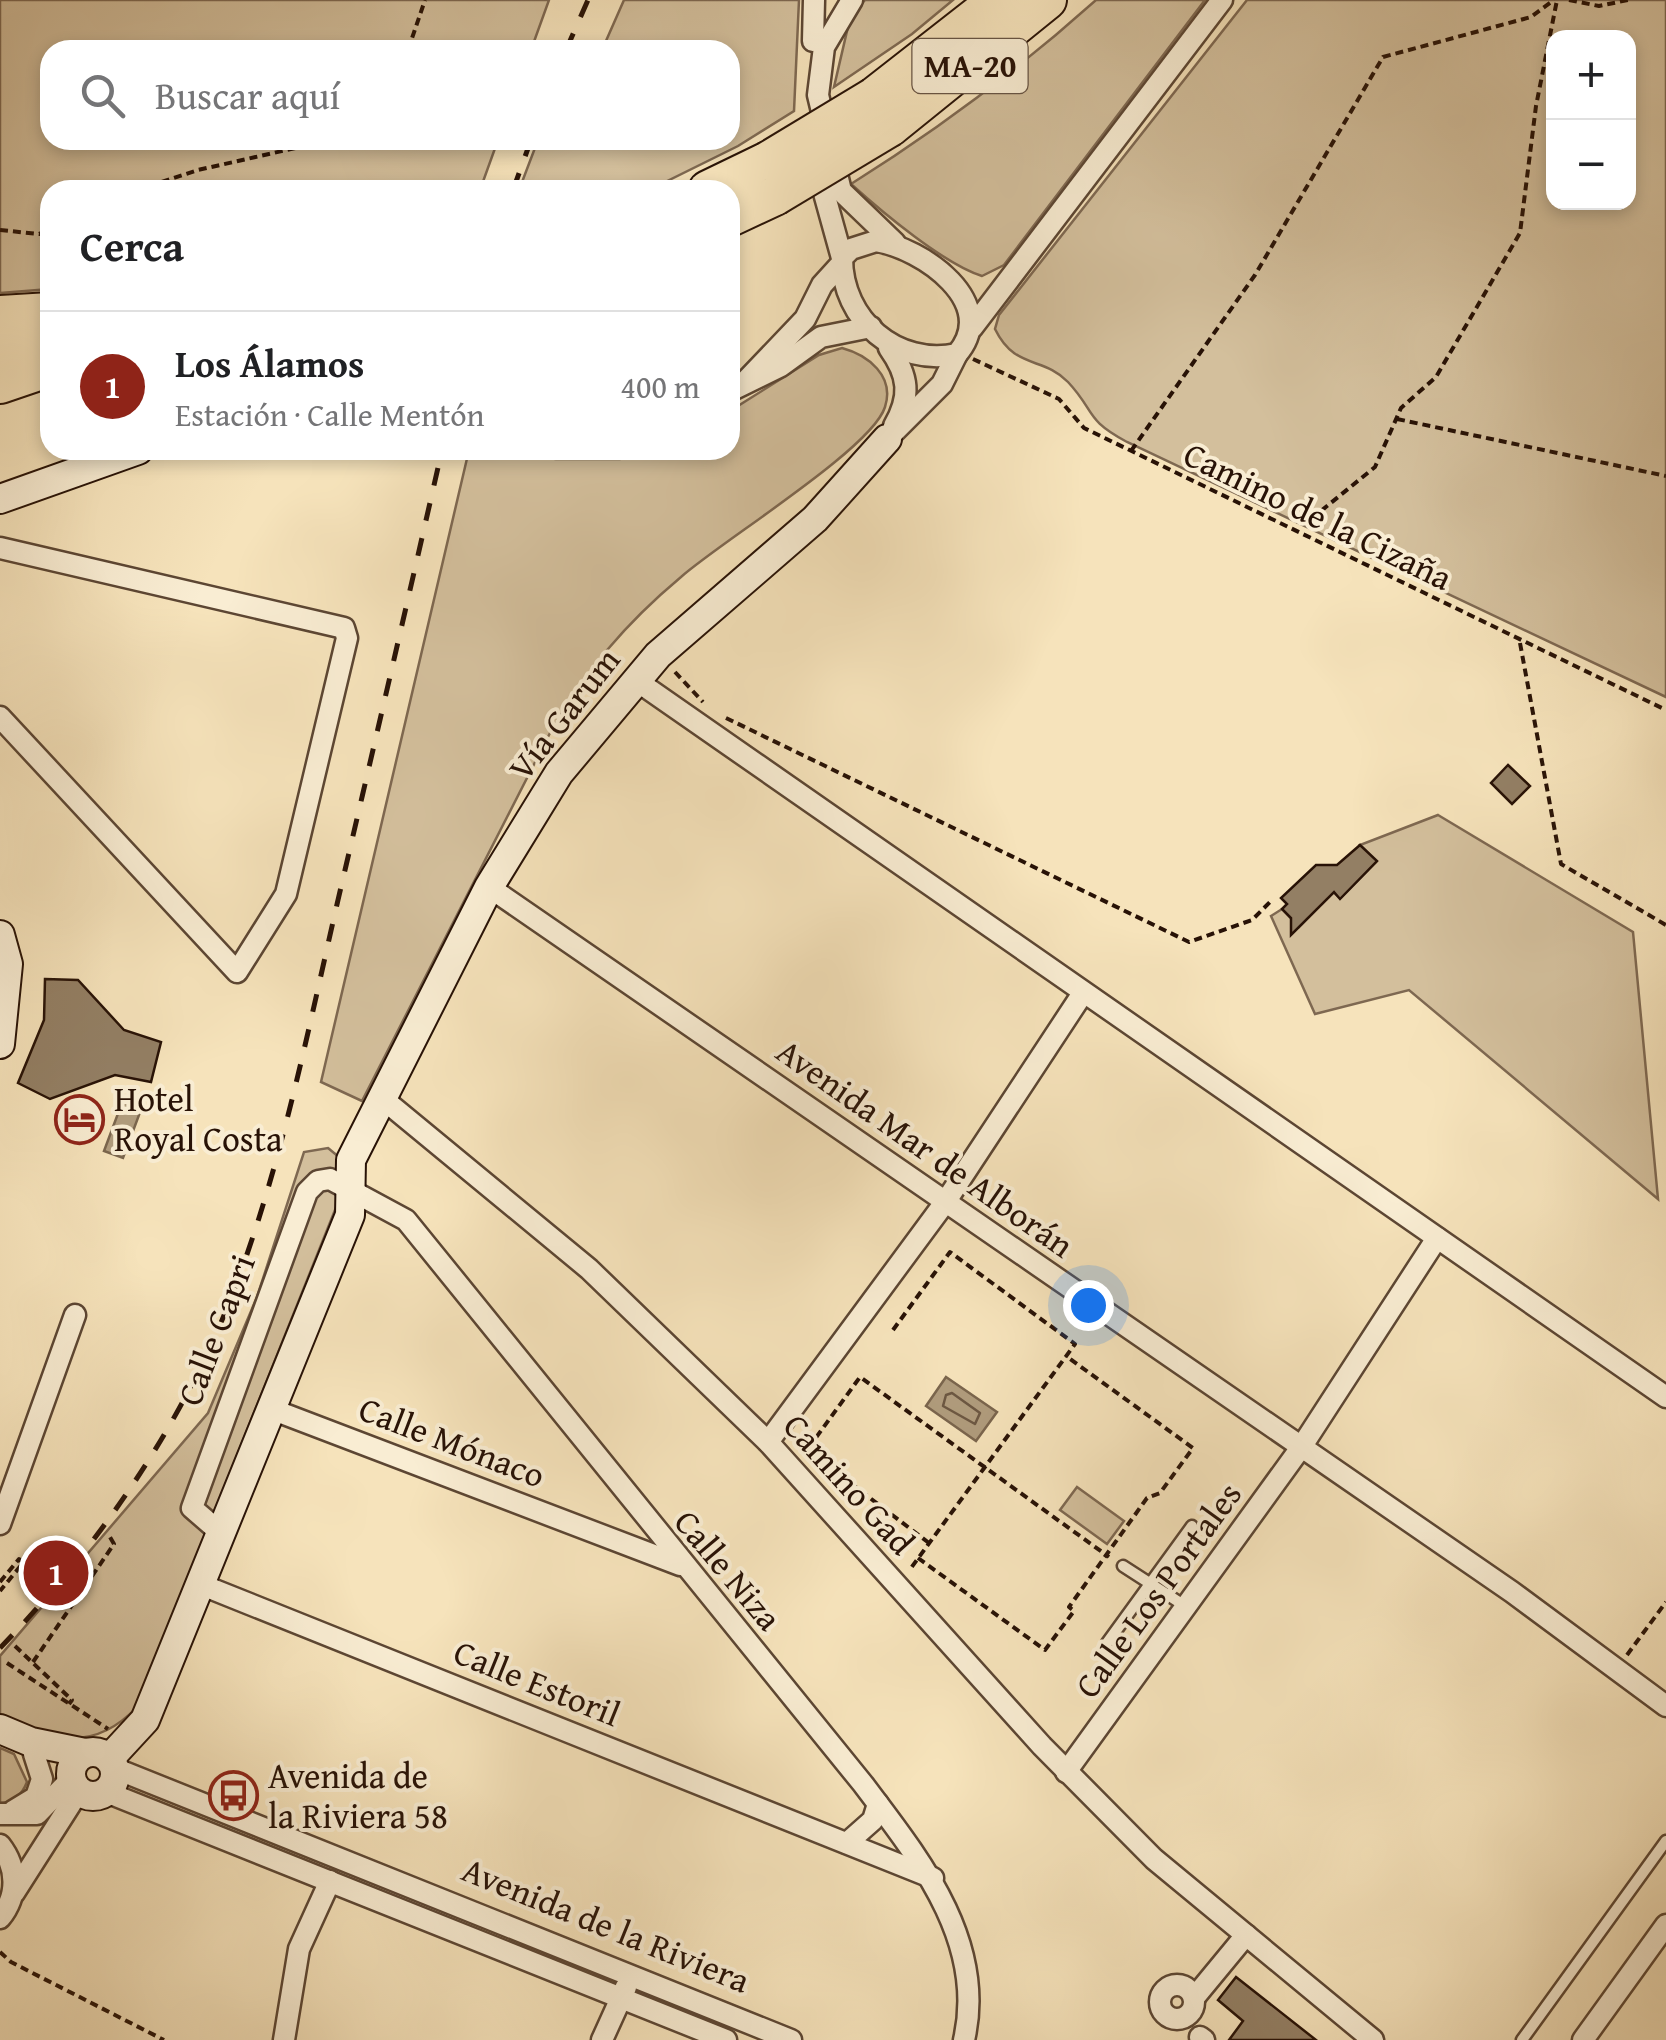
<!DOCTYPE html>
<html lang="es">
<meta charset="utf-8">
<style>
body{margin:0;font-family:"Gentium Book Plus",serif;background:#f2f2f2;color:#202124}
.controls{position:absolute;right:30px;top:30px;display:grid;overflow:hidden;border-radius:20px;box-shadow:0 5px 15px #0003}
.controls button{width:90px;height:90px;display:grid;place-items:center;padding:0;border:0;border-bottom:2px solid #e0e0e0;background:#fff;color:#202124;font:50px sans-serif}
.you{position:absolute;left:1088px;top:1305px;width:35px;height:35px;margin:-25px;border:8px solid #fff;border-radius:50%;background:#1a73e8;box-shadow:0 0 0 15px #1a73e833}
.badge{display:grid;place-items:center;width:65px;height:65px;border-radius:50%;background:#8f2418;color:#fff;font-size:32px;font-weight:700}
.pin{position:absolute;translate:-50% -50%;border:5px solid #fff;box-shadow:0 2px 10px #0006}
.list{margin:0;padding:0;list-style:none}
h2{display:flex;justify-content:space-between;align-items:center;height:130px;margin:0;padding:0 40px;font-size:42px}
h2 small{font-size:32px;font-weight:400;color:#757577}
.list li{display:grid;grid-template-columns:65px 1fr auto;gap:30px;align-items:center;box-sizing:border-box;height:150px;padding:0 40px;border-top:2px solid #e0e0e0}
.list b{display:block;font-size:38px;white-space:nowrap}
.list p{margin:0;font-size:32px;white-space:nowrap;color:#757577}
.list em{font-size:32px;font-style:normal;color:#757577}
.icon{flex:none;width:55px;height:55px;fill:none;stroke:currentColor;stroke-width:2;stroke-linecap:round;stroke-linejoin:round}
.map{position:relative;flex:none;width:1666px;height:2040px;overflow:hidden}
.search{position:absolute;background:#fff;box-shadow:0 5px 15px #0003;left:40px;top:40px;width:700px;height:110px;display:flex;align-items:center;gap:25px;box-sizing:border-box;padding:0 35px;border-radius:30px;color:#757577;font-size:38px}
.panel{position:absolute;background:#fff;box-shadow:0 5px 15px #0003;left:40px;top:180px;width:700px;height:280px;border-radius:30px}
.map>svg:first-child{display:block}
</style>
<div class="map">
<svg width="1666" height="2040" viewBox="0 0 1666 2040">
<rect width="100%" height="100%" fill="#f6e3bb"/>
<filter id="stains"><feTurbulence type="fractalNoise" baseFrequency=".002" numOctaves="4"/><feColorMatrix values="0 0 0 0 .2 0 0 0 0 .09 0 0 0 0 .02 0 0 0 .5 -.17"/></filter>
<radialGradient id="worn" r=".72"><stop offset=".6" stop-color="#630" stop-opacity="0"/><stop offset="1" stop-color="#630" stop-opacity=".3"/></radialGradient>
<!-- green -->
<g fill="#d3bf9c" stroke="#7e6851" stroke-width="2.5" fill-rule="evenodd">
<polygon points="0,0 549,0 531,50 50,50 50,140 498,140 480,190 50,190 50,289 0,293"/>
<polygon points="624,0 799,0 794,111 738,146 649,190 519,190 538,140 730,140 730,50 602,50"/>
<polygon points="865,0 953,0 912,34 834,87 851,14"/>
<path d="M1096,0h109l-201,265 -22,11c-38,-12 -100,-64 -131,-92 88,-55 168,-115 245,-184z"/>
<path d="M1247,0h419v697l-539,-255c-43,-23 -31,-30 -59,-60 -25,-26 -53,-12 -73,-53l4,-14zM1554,38h74v164h-74z"/>
<path d="M842,348c26,7 53,28 43,59 -13,42 -165,135 -204,170 -55,46 -96,94 -131,156l-188,368 -41,-19 148,-632 87,9h64l26,-9h84v-39l89,-56z"/>
<polygon points="1438,815 1633,932 1658,1199 1409,990 1315,1014 1271,916 1282,909 1299,927 1333,892 1340,898 1376,862 1360,845"/>
<path d="M328,1148l17,14 -6,38 -203,508c-44,46 -83,30 -136,11v-63l208,-243 49,-116 47,-145z"/>
<polygon points="1077,1487 1124,1521 1107,1544 1060,1510"/>
<path d="M0,1748l14,6 13,28c-5,13 -13,21 -27,21z"/>
</g>
<!-- water -->
<g fill="#b09c7d" stroke="#7a654d" stroke-width="2.5">
<polygon points="123,1100 142,1107 123,1158 104,1151"/>
<polygon points="946,1377 997,1412 976,1441 926,1406"/>
</g>
<g fill="none" stroke-linecap="round" stroke-linejoin="round">
<!-- shore -->
<polygon stroke="#6c5742" stroke-width="2.5" points="952,1393 980,1413 975,1424 943,1406 946,1395"/>
</g>
<!-- building -->
<g fill="#937f64" stroke="#281206" stroke-width="2.5">
<polygon points="1508,765 1530,786 1512,804 1491,783"/>
<polygon points="1360,845 1377,861 1340,899 1334,892 1291,935 1291,918 1282,909 1287,904 1281,898 1316,865 1337,865"/>
<polygon points="45,979 78,980 124,1030 161,1042 151,1082 115,1075 50,1099 18,1083 44,1020"/>
<polygon points="1236,1977 1316,2040 1229,2040 1243,2021 1218,2000"/>
</g>
<g fill="none" stroke-linecap="round" stroke-linejoin="round">
<defs>
<g id="lane">
<polyline points="1123,1566 1185,1606"/>
<polyline points="1107,1643 1192,1526"/>
<polyline points="1522,2040 1666,1841"/>
</g>
<g id="street">
<polyline points="852,0 824,47 818,95 841,191 895,243"/>
<polyline points="813,41 814,0"/>
<polyline points="816,164 842,258"/>
<path d="M876,241c46,7 125,62 81,113 -60,13 -115,-34 -115,-96l9,-9z"/>
<polyline points="972,328 1222,0"/>
<path d="M889,348c20,28 22,48 5,78"/>
<polyline points="743,384 805,319 822,285 842,263"/>
<polyline points="730,391 781,366 821,337 871,327"/>
<polyline points="887,439 942,384 957,354"/>
<polyline points="0,548 344,628 347,638 286,894 237,972 0,717"/>
<polyline points="637,681 1666,1397"/>
<polyline points="489,887 1512,1592 1666,1706"/>
<polyline points="383,1099 589,1269 768,1442 1042,1746 1154,1859 1373,2040"/>
<polyline points="271,1409 680,1565"/>
<polyline points="768,1442 946,1201 1083,993"/>
<polyline points="0,1524 75,1315"/>
<path d="M222,1534l-30,-26 115,-316 11,-11 12,-2 76,41 457,564c55,73 124,157 101,256"/>
<polyline points="202,1585 933,1878"/>
<polyline points="114,1768 791,2040"/>
<polyline points="1066,1772 1302,1446 1437,1238"/>
<polyline points="106,1792 726,2040"/>
<polyline points="13,1811 36,1797 42,1779 34,1754"/>
<polyline points="0,1814 37,1814 71,1779"/>
<polyline points="847,1843 873,1820 878,1804"/>
<path d="M0,1845c18,23 18,51 0,73"/>
<polyline points="14,1893 79,1791"/>
<circle cx="1177" cy="2002" r="17"/>
<polyline points="1194,1998 1246,1935"/>
<polyline points="1200,2037 1204,2040"/>
<polyline points="284,2040 299,1949 330,1881"/>
<polyline points="602,2040 626,1987"/>
<polyline points="1583,2040 1666,1925"/>
</g>
<g id="secondary">
<polyline points="0,499 138,450"/>
<polyline points="0,935 8,964 0,1044"/>
<polyline points="0,1729 31,1742 85,1753"/>
<circle cx="93" cy="1774" r="22"/>
<polyline points="109,1759 145,1720 350,1215 351,1160 489,887 559,773 658,655 815,519 887,439"/>
</g>
<g id="highway">
<polyline points="874,97 998,0"/>
<polyline points="890,127 1047,0"/>
<polyline points="708,190 768,161"/>
<polyline points="730,217 775,196"/>
<polyline points="0,315 50,312"/>
<polyline points="0,351 50,347"/>
<polyline points="0,384 50,367"/>
</g>
</defs>
<!-- lane casing -->
<use href="#lane" stroke="#5c4633" stroke-width="15"/>
<!-- street casing -->
<use href="#street" stroke="#5c4633" stroke-width="25"/>
<!-- secondary casing -->
<use href="#secondary" stroke="#281206" stroke-width="32"/>
<!-- highway casing -->
<use href="#highway" stroke="#281206" stroke-width="42"/>
<!-- path -->
<g stroke="#281206" stroke-width="4" stroke-dasharray="8 5" stroke-linecap="butt">
<polyline points="1569,0 1599,6 1628,0"/>
<polyline points="408,50 425,0"/>
<polyline points="137,190 198,170 331,140"/>
<polyline points="0,230 39,234 50,230"/>
<polyline points="973,359 1059,399 1084,428 1666,710"/>
<polyline points="1397,419 1666,476"/>
<polyline points="1131,451 1255,275 1383,57 1531,17 1554,0"/>
<polyline points="1297,515 1316,515 1375,467 1401,408 1436,377 1520,233 1536,106 1557,0"/>
<polyline points="1520,643 1561,864 1666,925"/>
<polyline points="675,672 703,702"/>
<polyline points="726,718 1189,942 1252,920 1273,899"/>
<polyline points="893,1330 950,1252 1075,1344 911,1568"/>
<polyline points="929,1543 807,1450 860,1377 1109,1557"/>
<polyline points="918,1558 1045,1650 1074,1611 1069,1607 1147,1498 1160,1493 1193,1448 1066,1356"/>
<polyline points="0,1582 19,1559 23,1563 0,1591"/>
<polyline points="15,1646 72,1700 69,1704"/>
<polyline points="1627,1655 1666,1602"/>
<polyline points="33,1662 114,1544 110,1537"/>
<polyline points="7,1663 108,1729"/>
<polyline points="0,1952 11,1962 164,2040"/>
</g>
<!-- lane -->
<use href="#lane" stroke="#f9edd3" stroke-width="10"/>
<!-- street -->
<use href="#street" stroke="#f9edd3" stroke-width="20"/>
<!-- secondary -->
<use href="#secondary" stroke="#f9edd3" stroke-width="28"/>
<!-- highway -->
<use href="#highway" stroke="#f6e3bb" stroke-width="38"/>
<!-- rail -->
<g stroke="#281206" stroke-width="5" stroke-dasharray="18 18" stroke-linecap="butt">
<polyline points="566,50 588,0"/>
<polyline points="513,190 531,140"/>
<path d="M0,1648c103,-106 190,-234 240,-374 44,-121 69,-248 98,-374 35,-150 70,-300 104,-450"/>
</g>
<defs>
<g id="highway-bridge">
<polyline points="768,161 874,97"/>
<polyline points="775,196 890,127"/>
</g>
</defs>
<!-- highway-bridge casing -->
<use href="#highway-bridge" stroke="#281206" stroke-width="42" stroke-linecap="butt"/>
<!-- highway-bridge -->
<use href="#highway-bridge" stroke="#f6e3bb" stroke-width="38"/>
</g>
<!-- icons -->
<defs>
<symbol id="hotel-ring" viewBox="-11 -11 22 22"><circle r="9.5" fill="#f9edd3" stroke="#8f2418" stroke-width="1.5"/><path d="M-6-4.5h1.5V1H6V5H4.5V3h-9V5H-6ZM-4 0a1.8 1.8 0 1 1 3.6 0ZM.5 0V-2.5h3Q6-2.5 6 0Z" fill="#8f2418"/></symbol>
<symbol id="bus-ring" viewBox="-11 -11 22 22"><circle r="9.5" fill="#f9edd3" stroke="#8f2418" stroke-width="1.5"/><path d="M-5-6H5V4H4V6H2V4H-2V6H-4V4H-5ZM-3.5-4V0h7V-4ZM-3.5 1.2v1.5H-2V1.2ZM2 1.2v1.5H3.5V1.2Z" fill="#8f2418"/></symbol>
</defs>
<g fill-rule="evenodd">
<use href="#hotel-ring" x="52" y="1092" width="55" height="55"/>
<use href="#bus-ring" x="206" y="1768" width="55" height="55"/>
</g>
<g text-anchor="middle" stroke-width="8" stroke-linejoin="round" paint-order="stroke">
<!-- shield labels -->
<rect fill="#f9edd3" stroke="#675444" stroke-width="2.5" x="912.5" y="39" width="115" height="54" rx="8"/>
<g font-size="32" font-weight="bold" fill="#281206">
<text x="970" y="77">MA-20</text>
</g>
<!-- street labels -->
<g font-size="35" fill="#281206" stroke="#f9edd3">
<text transform="translate(1318 516) rotate(26)" y="12">Camino de la Cizaña</text>
<text transform="translate(564 714) rotate(-52)" y="12">Vía Garum</text>
<text transform="translate(925 1148) rotate(35)" y="12">Avenida Mar de Alborán</text>
<text transform="translate(216 1330) rotate(-69)" y="12">Calle Capri</text>
<text transform="translate(452 1442) rotate(21)" y="12">Calle Mónaco</text>
<text transform="translate(849 1484) rotate(48)" y="12">Camino Gad</text>
<text transform="translate(728 1570) rotate(50)" y="12">Calle Niza</text>
<text transform="translate(1158 1590) rotate(-54)" y="12">Calle Los Portales</text>
<text transform="translate(537 1683) rotate(22)" y="12">Calle Estoril</text>
<text transform="translate(606 1925) rotate(22)" y="12">Avenida de la Riviera</text>
</g>
<!-- poi labels -->
<g font-size="35" fill="#281206" stroke="#f9edd3" text-anchor="start">
<text x="114" y="1111">Hotel<tspan x="114" dy="40">Royal Costa</tspan></text>
<text x="268" y="1788">Avenida de<tspan x="268" dy="40">la Riviera 58</tspan></text>
</g>
</g>
<rect width="100%" height="100%" filter="url(#stains)"/>
<rect width="100%" height="100%" fill="url(#worn)"/>
</svg>
<div class="controls">
<button>+</button>
<button>−</button>
</div>
<div class="you"></div>
<div class="pin badge" style="left:56px;top:1573px">1</div>
<div class="search"><svg class="icon" aria-label="search" viewBox="0 0 24 24"><circle cx="10" cy="10" r="6"/><path d="M15 15l6 6"/></svg>Buscar aquí</div>
<section class="panel">
<h2>Cerca<small></small></h2>
<ul class="list">
<li><span class="badge">1</span><div><b>Los Álamos</b><p>Estación · Calle Mentón</p></div><em>400 m</em></li>
</ul>
</section>
</div>
